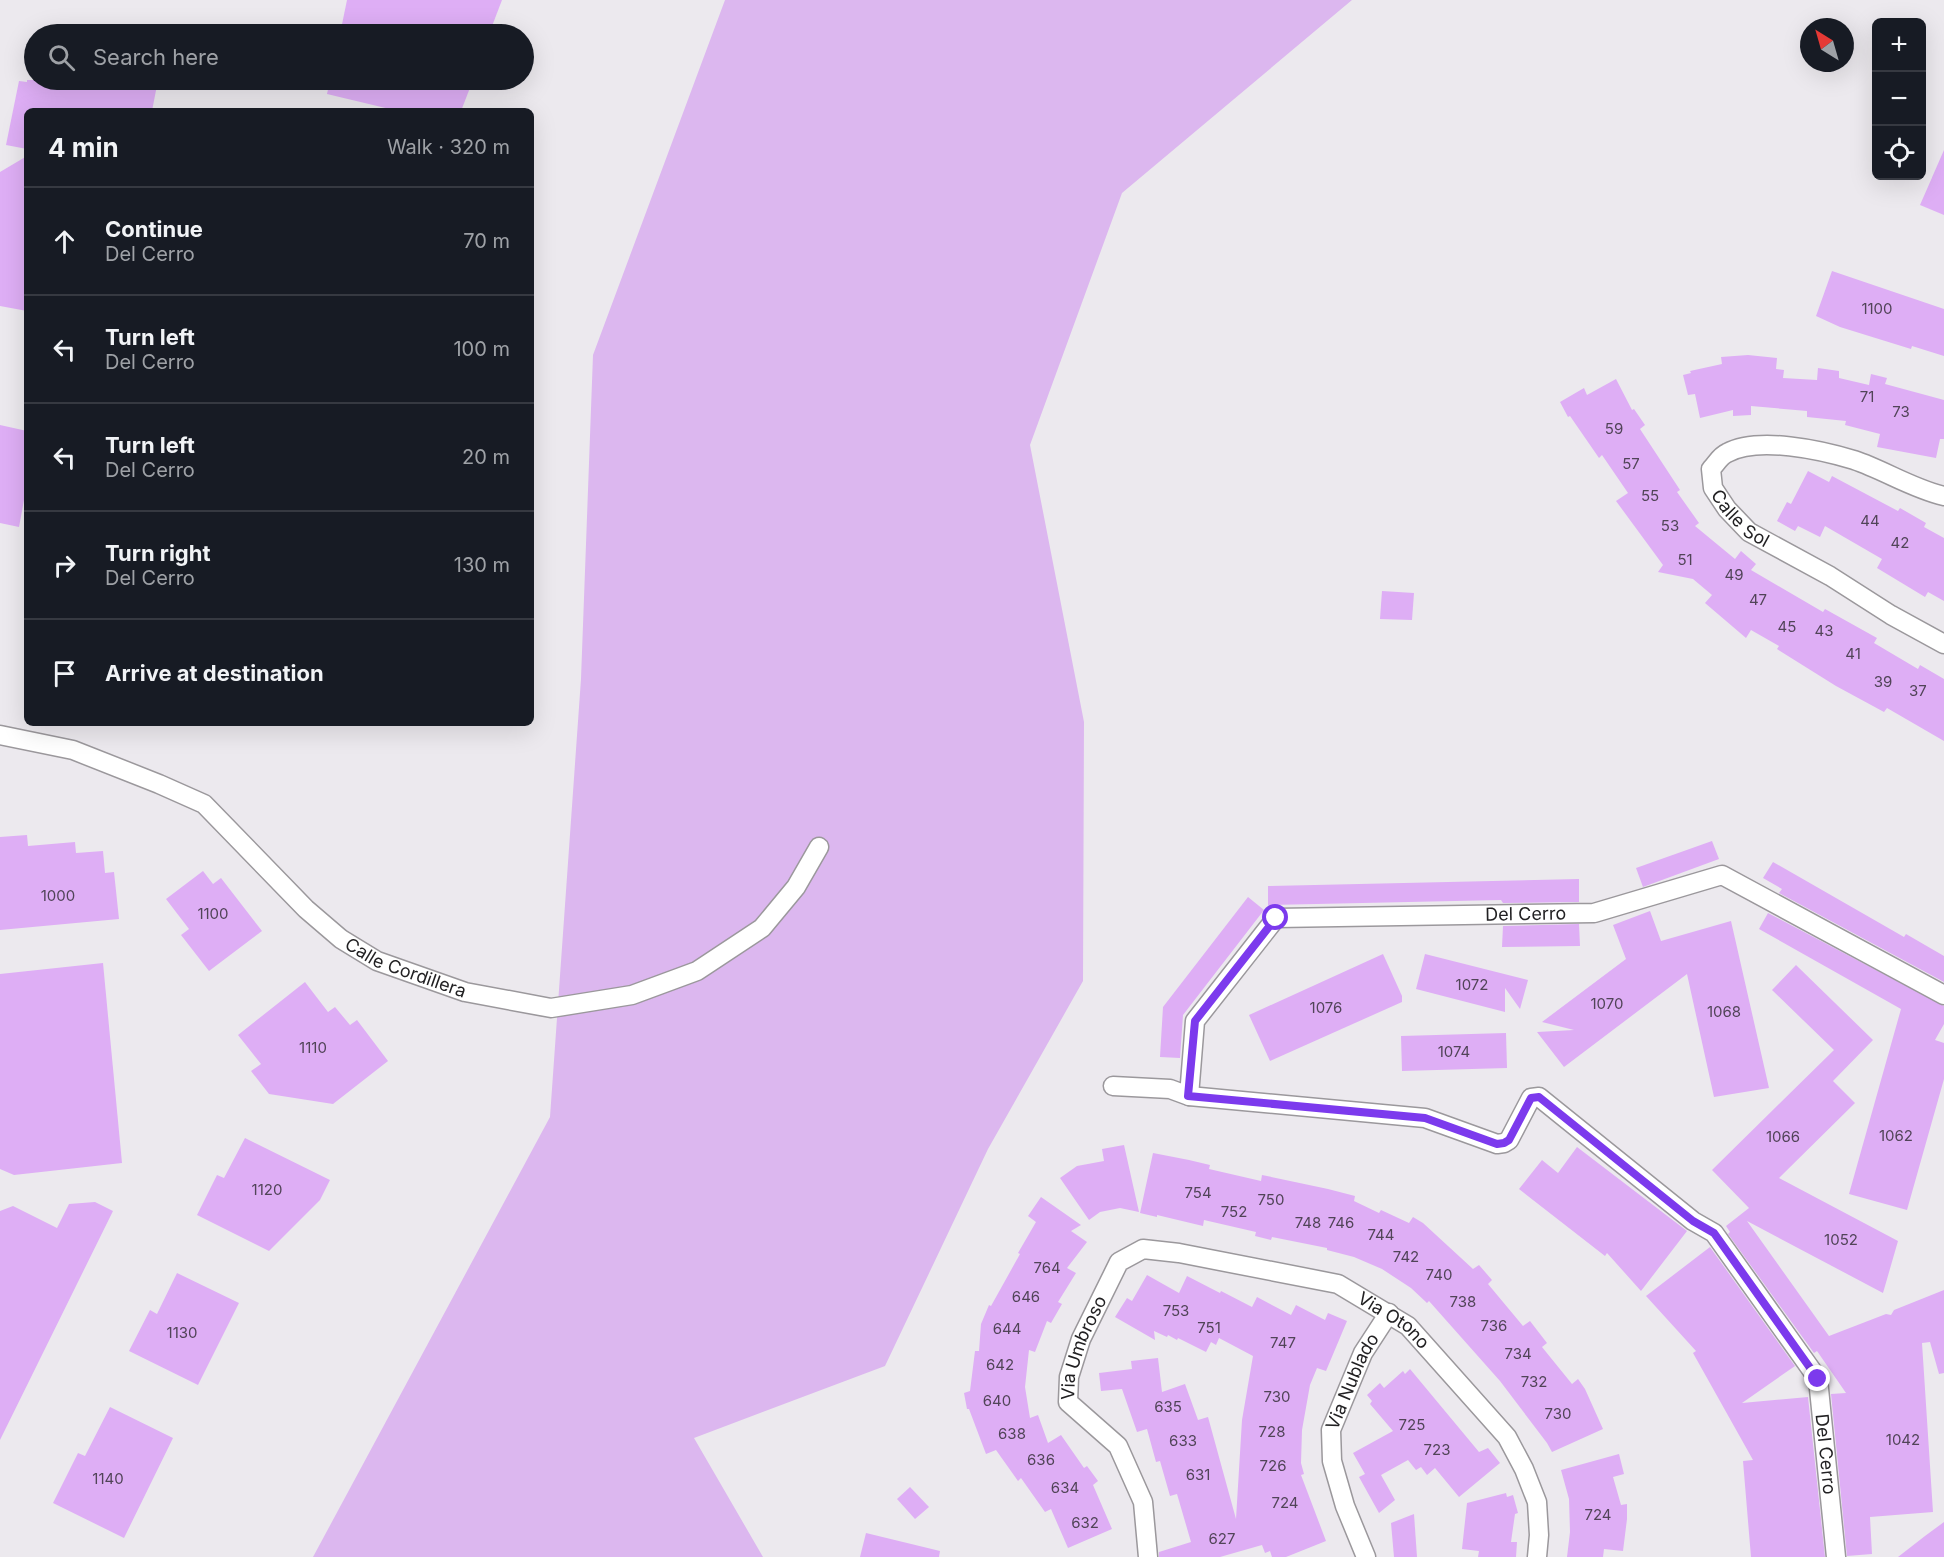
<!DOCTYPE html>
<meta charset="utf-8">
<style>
body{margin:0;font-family:Inter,sans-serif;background:#20242c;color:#f1f3f6}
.controls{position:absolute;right:18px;top:18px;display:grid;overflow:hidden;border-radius:9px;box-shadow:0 6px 24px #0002}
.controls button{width:54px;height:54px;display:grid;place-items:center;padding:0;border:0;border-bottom:2px solid #363941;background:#171b24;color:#f1f3f6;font:30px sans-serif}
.compass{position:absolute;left:1800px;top:18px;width:54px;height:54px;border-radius:50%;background:#171b24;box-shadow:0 6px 24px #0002;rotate:323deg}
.stop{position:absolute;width:18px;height:18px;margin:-14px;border:4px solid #7c3aed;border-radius:50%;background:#fff}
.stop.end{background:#7c3aed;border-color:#fff;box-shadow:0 2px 6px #0008}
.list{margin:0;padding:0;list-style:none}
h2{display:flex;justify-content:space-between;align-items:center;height:78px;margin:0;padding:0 24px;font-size:26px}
h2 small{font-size:20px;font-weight:400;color:#9ea1a6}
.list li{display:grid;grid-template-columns:39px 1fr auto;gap:18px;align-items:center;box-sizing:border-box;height:108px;padding:0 24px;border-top:2px solid #363941}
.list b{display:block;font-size:22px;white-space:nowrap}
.list p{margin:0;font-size:20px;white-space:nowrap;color:#9ea1a6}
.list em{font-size:20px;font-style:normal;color:#9ea1a6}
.icon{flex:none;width:33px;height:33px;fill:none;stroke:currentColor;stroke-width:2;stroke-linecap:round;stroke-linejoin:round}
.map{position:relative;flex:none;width:1944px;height:1557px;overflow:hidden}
.search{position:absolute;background:#171b24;box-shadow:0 6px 24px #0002;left:24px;top:24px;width:510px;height:66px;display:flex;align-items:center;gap:15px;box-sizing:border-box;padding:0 21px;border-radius:33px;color:#9ea1a6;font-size:22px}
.panel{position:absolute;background:#171b24;box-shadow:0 6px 24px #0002;left:24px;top:108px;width:510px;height:618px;border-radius:9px}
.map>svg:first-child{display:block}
</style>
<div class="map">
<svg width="1944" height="1557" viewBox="0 0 1944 1557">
<rect width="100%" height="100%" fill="#ece9ee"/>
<!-- green -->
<polygon fill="#dcb7ef" points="725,0 1352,0 1122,193 1030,445 1084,722 1083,981 988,1149 885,1366 694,1438 763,1557 313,1557 550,1117 581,679 593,355"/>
<!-- building -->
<g fill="#deaef5">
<polygon points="347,0 502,0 489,34 340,34"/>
<polygon points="27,80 158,80 152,111 27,111 27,149 6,145 19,81 27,82"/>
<polygon points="330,80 473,80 461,111 398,111 327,94"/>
<polygon points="1944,150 1944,215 1920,205"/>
<polygon points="27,156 27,311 0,306 0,172"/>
<polygon points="1832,271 1944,309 1944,356 1912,346 1911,349 1840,327 1816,316"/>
<polygon points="1748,355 1777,358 1776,369 1784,370 1783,378 1817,380 1818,368 1839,371 1839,378 1869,385 1871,374 1887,378 1885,384 1944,400 1944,439 1940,439 1936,458 1877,447 1880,434 1845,425 1846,421 1807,417 1807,411 1751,406 1751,415 1733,416 1733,410 1700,418 1695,394 1688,395 1683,375 1691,373 1690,371 1722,364 1721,357"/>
<polygon points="1616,379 1632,410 1634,409 1645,425 1640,429 1680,490 1677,492 1699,523 1695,526 1735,559 1741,551 1756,564 1751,570 1823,612 1825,609 1877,638 1874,643 1918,669 1920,665 1944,679 1944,741 1887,708 1884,712 1836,686 1777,649 1779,646 1751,630 1746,638 1705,603 1712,595 1693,579 1658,572 1663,565 1616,501 1628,493 1602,455 1599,458 1570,416 1568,417 1560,402 1584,388 1587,395"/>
<polygon points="0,425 27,431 27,484 19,527 0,523"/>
<polygon points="1808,471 1829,482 1832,476 1898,511 1900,508 1926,523 1924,527 1944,538 1944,601 1928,592 1925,597 1877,568 1882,559 1825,526 1820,537 1798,526 1795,531 1777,521 1787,502 1791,504"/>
<polygon points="1382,591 1414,593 1412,620 1380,619"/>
<polygon points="27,835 28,846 75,842 76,853 103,851 105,873 114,872 119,919 0,930 0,837"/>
<polygon points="1712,841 1719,859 1643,887 1636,868"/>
<polygon points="1773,862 1904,937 1906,934 1944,956 1944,982 1779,893 1782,889 1763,878"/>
<polygon points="203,871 213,884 221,878 262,931 209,971 181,935 189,929 166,899"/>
<polygon points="1579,879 1579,902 1503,903 1501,900 1268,905 1268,886"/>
<polygon points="1248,897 1264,910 1183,1015 1180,1058 1160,1057 1163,1007"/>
<polygon points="1650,911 1661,941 1731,921 1769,1088 1714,1097 1687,974 1564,1067 1537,1032 1574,1030 1542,1022 1626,959 1613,925"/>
<polygon points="1768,913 1944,1006 1944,1024 1935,1040 1944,1043 1944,1079 1907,1210 1849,1194 1901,1009 1759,929"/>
<polygon points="1579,924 1580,946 1502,947 1503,926"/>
<polygon points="1383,954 1402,996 1402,1002 1270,1061 1249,1015"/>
<polygon points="1425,954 1528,980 1520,1009 1505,988 1505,1012 1416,989"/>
<polygon points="103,963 122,1163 14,1175 0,1169 0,974"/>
<polygon points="1796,965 1873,1040 1833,1081 1855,1103 1779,1178 1898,1241 1883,1293 1747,1221 1829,1336 1886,1314 1891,1315 1894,1310 1944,1290 1944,1373 1939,1374 1930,1342 1922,1343 1933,1512 1870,1517 1872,1554 1847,1556 1831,1394 1846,1393 1817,1351 1814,1353 1728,1234 1730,1232 1726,1226 1749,1208 1712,1170 1834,1050 1772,990"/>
<polygon points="305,982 328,1012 335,1007 350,1025 357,1020 388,1061 333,1104 269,1094 251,1071 261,1064 238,1035"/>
<polygon points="1506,1033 1507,1068 1402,1071 1401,1036"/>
<polygon points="245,1138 330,1180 320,1200 269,1251 197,1215 217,1175 224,1178"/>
<polygon points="1124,1145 1139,1212 1120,1208 1100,1212 1089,1220 1060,1178 1077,1166 1104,1161 1102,1149"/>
<polygon points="1577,1147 1687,1231 1641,1291 1607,1253 1605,1256 1519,1189 1542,1160 1558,1173"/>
<polygon points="1153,1153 1189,1160 1210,1165 1209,1169 1261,1181 1262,1175 1328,1189 1355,1196 1354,1201 1379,1213 1381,1210 1409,1223 1413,1217 1423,1223 1473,1269 1479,1265 1492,1280 1488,1284 1523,1326 1530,1321 1547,1343 1542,1347 1572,1384 1578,1379 1585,1389 1603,1429 1552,1452 1547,1443 1500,1381 1429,1301 1427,1303 1411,1288 1382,1269 1354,1257 1327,1250 1327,1248 1272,1237 1271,1240 1255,1236 1256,1232 1204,1220 1203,1226 1157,1215 1157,1217 1140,1213"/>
<polygon points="1041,1197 1081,1225 1071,1231 1087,1242 1067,1268 1076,1273 1058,1302 1062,1304 1051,1323 1047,1321 1035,1352 1029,1350 1025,1387 1030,1418 1038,1415 1048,1443 1061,1435 1084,1468 1087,1466 1098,1481 1093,1485 1112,1529 1068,1548 1051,1509 1045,1512 1021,1478 1018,1481 996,1450 986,1454 969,1409 967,1409 964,1393 970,1391 975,1351 979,1351 981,1324 989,1305 991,1306 1020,1254 1018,1253 1036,1222 1028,1216"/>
<polygon points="95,1202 113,1211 0,1440 0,1211 13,1206 57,1228 69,1204"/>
<polygon points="1710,1247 1795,1366 1742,1403 1808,1397 1825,1557 1751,1557 1743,1461 1753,1460 1693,1353 1696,1351 1646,1296"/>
<polygon points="177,1273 239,1303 198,1385 129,1351 150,1310 157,1314"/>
<polygon points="1147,1275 1179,1293 1187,1276 1220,1293 1221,1291 1252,1307 1257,1297 1291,1315 1296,1305 1325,1320 1328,1313 1347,1321 1326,1371 1317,1368 1310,1385 1302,1430 1301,1463 1304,1474 1301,1475 1326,1541 1286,1557 1272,1557 1270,1551 1265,1553 1262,1545 1220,1557 1159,1557 1159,1552 1191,1542 1177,1494 1170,1496 1160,1461 1156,1462 1147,1429 1137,1432 1122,1389 1101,1391 1099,1373 1132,1369 1131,1361 1158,1358 1162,1392 1185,1384 1198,1420 1208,1417 1236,1519 1242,1420 1253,1356 1219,1338 1216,1345 1211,1342 1206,1352 1178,1338 1177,1340 1168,1335 1167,1337 1154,1331 1155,1340 1115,1317 1127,1298 1132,1301"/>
<polygon points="1410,1369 1479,1452 1488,1448 1500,1463 1459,1497 1435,1468 1427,1475 1421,1467 1416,1470 1408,1460 1381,1475 1395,1500 1379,1513 1359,1477 1365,1474 1353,1453 1393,1431 1370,1404 1372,1401 1367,1395 1380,1383 1384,1388 1403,1371 1405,1374"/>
<polygon points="110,1407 173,1438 124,1538 53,1503 78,1453 85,1456"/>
<polygon points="1619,1454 1624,1474 1613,1477 1621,1505 1627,1504 1627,1519 1623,1551 1604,1549 1603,1557 1567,1557 1570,1532 1569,1499 1561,1470"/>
<polygon points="910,1487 929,1507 915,1519 897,1499"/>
<polygon points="1506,1493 1507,1497 1513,1495 1518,1513 1515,1514 1511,1542 1517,1542 1516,1557 1478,1557 1479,1551 1462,1549 1467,1503"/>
<polygon points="1414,1514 1417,1557 1394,1557 1391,1523"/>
<polygon points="1944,1522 1944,1557 1898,1557 1925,1536"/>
<polygon points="866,1533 940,1551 939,1557 860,1557"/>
</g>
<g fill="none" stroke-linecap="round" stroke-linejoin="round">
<defs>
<g id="minor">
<path id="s1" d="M1944,496c-31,-7 -60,-26 -90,-36 -33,-10 -96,-24 -127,-7 -7,3 -11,11 -16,16l2,19 14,21 22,23 81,44 61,39 53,29"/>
<path id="s2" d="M0,735l73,15 86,34 45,20 102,105 35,30 36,22 88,31 86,16 81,-13 65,-24 65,-43 34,-41 23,-40"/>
<path id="s3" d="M1113,1086l57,3 19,7 236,22 72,26 7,-1 5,-3 22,-42 8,-1 154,124 21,12 104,146 18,178"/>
<path id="s4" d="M1189,1096l6,-75 81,-103 318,-5 128,-38 222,120"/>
<path id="s5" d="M1148,1557l-5,-55 -25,-56 -50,-44 1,-25 12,-38 38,-77 24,-13 36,4 159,31 70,42 99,111 17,32 13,33 2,33 -2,22"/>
<path id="s6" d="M1366,1557l-21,-51 -13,-45 -1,-31 32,-77 26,-40"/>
</g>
</defs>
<!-- minor casing -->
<use href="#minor" stroke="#9b989c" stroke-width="21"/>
<!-- minor -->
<use href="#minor" stroke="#fff" stroke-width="18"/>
</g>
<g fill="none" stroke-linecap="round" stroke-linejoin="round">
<!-- route -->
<polyline stroke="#7c3aed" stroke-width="8" points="1276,918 1195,1021 1188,1096 1425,1118 1497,1144 1504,1143 1509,1140 1531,1098 1539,1097 1693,1221 1714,1233 1818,1379"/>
</g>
<g text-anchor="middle" stroke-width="6" stroke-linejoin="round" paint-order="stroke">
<!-- number labels -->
<g font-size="15" fill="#514458">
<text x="1877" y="314">1100</text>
<text x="1867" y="402">71</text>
<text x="1901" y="417">73</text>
<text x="1614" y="434">59</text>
<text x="1631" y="469">57</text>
<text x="1650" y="501">55</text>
<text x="1870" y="526">44</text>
<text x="1670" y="531">53</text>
<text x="1900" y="548">42</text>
<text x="1685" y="565">51</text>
<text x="1734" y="580">49</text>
<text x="1758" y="605">47</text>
<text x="1787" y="632">45</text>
<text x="1824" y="636">43</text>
<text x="1853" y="659">41</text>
<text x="1883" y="687">39</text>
<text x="1918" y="696">37</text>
<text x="58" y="901">1000</text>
<text x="213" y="919">1100</text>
<text x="1472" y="990">1072</text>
<text x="1607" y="1009">1070</text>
<text x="1326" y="1013">1076</text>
<text x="1724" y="1017">1068</text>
<text x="313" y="1053">1110</text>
<text x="1454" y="1057">1074</text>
<text x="1896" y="1141">1062</text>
<text x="1783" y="1142">1066</text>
<text x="267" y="1195">1120</text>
<text x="1198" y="1198">754</text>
<text x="1271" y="1205">750</text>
<text x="1234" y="1217">752</text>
<text x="1308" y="1228">748</text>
<text x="1341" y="1228">746</text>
<text x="1381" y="1240">744</text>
<text x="1841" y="1245">1052</text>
<text x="1406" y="1262">742</text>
<text x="1047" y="1273">764</text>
<text x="1439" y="1280">740</text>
<text x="1026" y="1302">646</text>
<text x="1463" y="1307">738</text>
<text x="1176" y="1316">753</text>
<text x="1494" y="1331">736</text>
<text x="1209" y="1333">751</text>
<text x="1007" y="1334">644</text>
<text x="182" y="1338">1130</text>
<text x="1283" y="1348">747</text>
<text x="1518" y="1359">734</text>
<text x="1000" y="1370">642</text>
<text x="1534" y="1387">732</text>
<text x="1277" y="1402">730</text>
<text x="997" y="1406">640</text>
<text x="1168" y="1412">635</text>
<text x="1558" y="1419">730</text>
<text x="1412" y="1430">725</text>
<text x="1272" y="1437">728</text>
<text x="1012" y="1439">638</text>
<text x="1903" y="1445">1042</text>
<text x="1183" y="1446">633</text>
<text x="1437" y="1455">723</text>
<text x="1041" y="1465">636</text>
<text x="1273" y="1471">726</text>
<text x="1198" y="1480">631</text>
<text x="108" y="1484">1140</text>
<text x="1065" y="1493">634</text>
<text x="1285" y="1508">724</text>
<text x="1598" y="1520">724</text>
<text x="1085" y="1528">632</text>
<text x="1222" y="1544">627</text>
</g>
<!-- street labels -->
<g font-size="18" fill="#222123" stroke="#fff">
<text dy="6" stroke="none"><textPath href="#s1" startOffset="310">Calle Sol</textPath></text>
<text dy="6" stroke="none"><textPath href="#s4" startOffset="456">Del Cerro</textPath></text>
<text dy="6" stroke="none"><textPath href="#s2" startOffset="480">Calle Cordillera</textPath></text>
<text dy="6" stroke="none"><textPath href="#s5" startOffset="626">Via Otono</textPath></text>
<text dy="6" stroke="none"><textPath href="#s5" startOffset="240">Via Umbroso</textPath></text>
<text dy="6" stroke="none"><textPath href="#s6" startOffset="186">Via Nublado</textPath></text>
<text dy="6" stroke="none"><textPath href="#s3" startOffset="936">Del Cerro</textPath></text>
</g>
</g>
</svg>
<div class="controls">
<button>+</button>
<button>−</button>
<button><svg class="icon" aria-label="locate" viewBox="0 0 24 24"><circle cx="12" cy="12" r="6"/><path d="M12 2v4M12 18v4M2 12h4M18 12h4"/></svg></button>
</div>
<svg class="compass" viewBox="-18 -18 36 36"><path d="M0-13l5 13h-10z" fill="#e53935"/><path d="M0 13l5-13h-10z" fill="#9ea1a6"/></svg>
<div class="stop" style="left:1276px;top:918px"></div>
<div class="stop end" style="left:1818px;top:1379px"></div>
<div class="search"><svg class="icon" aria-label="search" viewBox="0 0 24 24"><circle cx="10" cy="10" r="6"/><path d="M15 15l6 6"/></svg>Search here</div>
<section class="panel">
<h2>4 min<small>Walk · 320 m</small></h2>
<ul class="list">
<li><svg class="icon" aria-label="ahead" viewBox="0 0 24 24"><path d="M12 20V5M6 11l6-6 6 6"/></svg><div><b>Continue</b><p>Del Cerro</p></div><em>70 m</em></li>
<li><svg class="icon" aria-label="left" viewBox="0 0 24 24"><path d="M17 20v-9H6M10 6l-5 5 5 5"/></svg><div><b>Turn left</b><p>Del Cerro</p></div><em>100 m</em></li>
<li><svg class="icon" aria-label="left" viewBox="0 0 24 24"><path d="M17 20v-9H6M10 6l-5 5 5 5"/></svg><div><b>Turn left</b><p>Del Cerro</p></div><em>20 m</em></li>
<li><svg class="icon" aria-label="right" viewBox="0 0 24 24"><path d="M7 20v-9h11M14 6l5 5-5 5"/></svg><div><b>Turn right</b><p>Del Cerro</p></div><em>130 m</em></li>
<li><svg class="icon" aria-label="arrive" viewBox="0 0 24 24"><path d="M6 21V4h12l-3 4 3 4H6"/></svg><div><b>Arrive at destination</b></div></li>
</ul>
</section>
</div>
